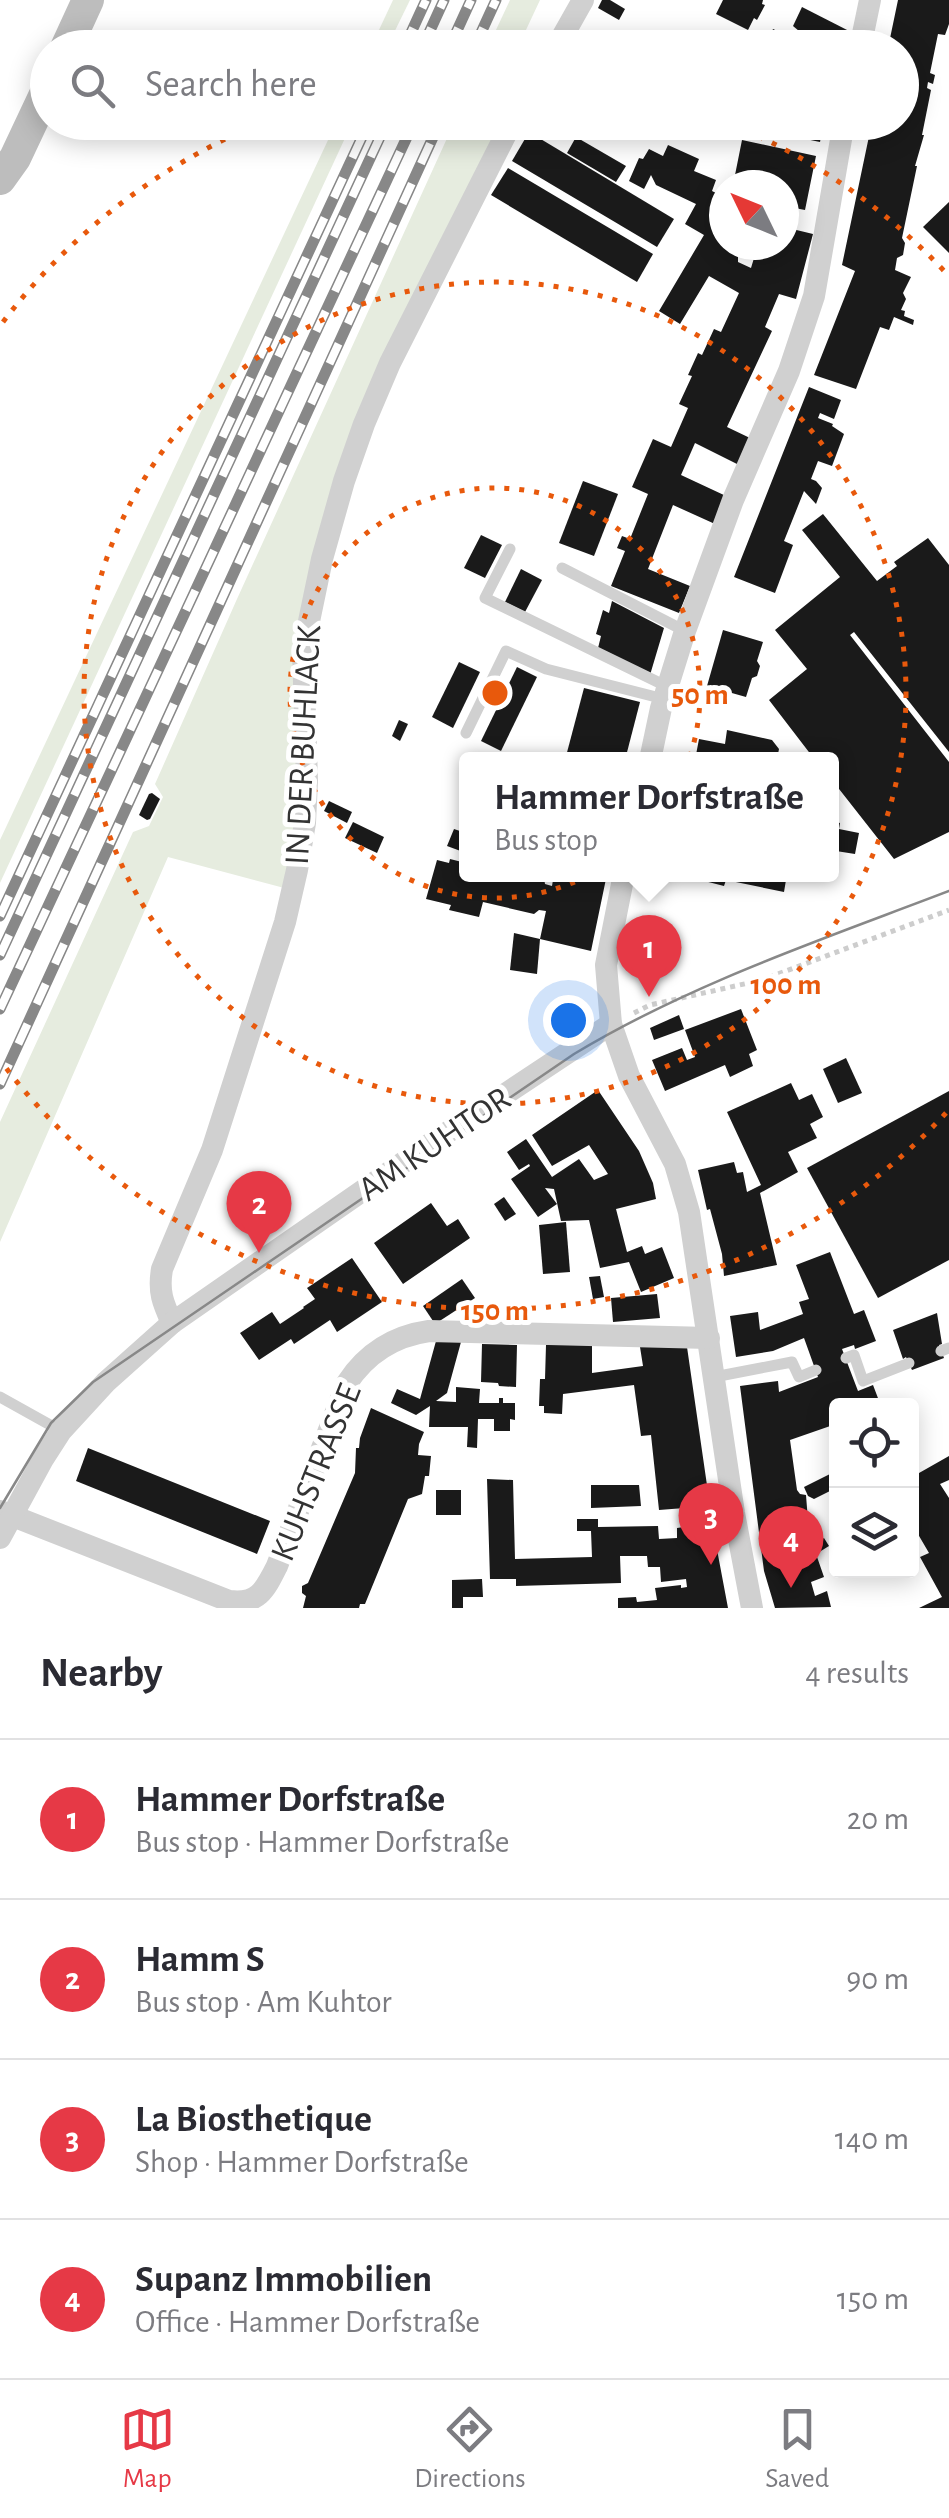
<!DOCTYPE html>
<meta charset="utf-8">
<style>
body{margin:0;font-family:"Alegreya Sans",sans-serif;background:#f2f2f3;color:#2b2b33}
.controls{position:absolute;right:30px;bottom:30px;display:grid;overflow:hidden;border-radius:10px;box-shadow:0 5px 25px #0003}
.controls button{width:90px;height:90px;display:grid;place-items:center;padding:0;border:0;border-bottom:2px solid #e1e1e2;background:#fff;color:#2b2b33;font:50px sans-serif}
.compass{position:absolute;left:709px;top:170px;width:90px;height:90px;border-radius:50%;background:#fff;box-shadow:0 5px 25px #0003;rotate:313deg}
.you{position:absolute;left:568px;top:1020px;width:35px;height:35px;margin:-25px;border:8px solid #fff;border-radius:50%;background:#1a73e8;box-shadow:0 0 0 15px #1a73e833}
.badge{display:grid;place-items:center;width:65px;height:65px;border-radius:50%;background:#e63946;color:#fff;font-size:32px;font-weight:700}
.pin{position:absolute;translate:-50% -82px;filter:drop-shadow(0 2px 5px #0008)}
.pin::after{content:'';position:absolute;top:52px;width:35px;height:30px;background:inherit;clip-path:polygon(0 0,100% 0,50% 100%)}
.popup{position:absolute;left:459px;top:752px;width:380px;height:130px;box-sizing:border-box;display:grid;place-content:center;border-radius:10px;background:#fff;filter:drop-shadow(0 2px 8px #0005);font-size:32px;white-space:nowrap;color:#7c7c81}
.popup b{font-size:38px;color:#2b2b33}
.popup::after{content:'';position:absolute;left:50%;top:100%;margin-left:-20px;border:20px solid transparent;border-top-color:#fff}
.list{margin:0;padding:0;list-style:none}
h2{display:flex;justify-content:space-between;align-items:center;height:130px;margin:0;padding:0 40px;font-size:42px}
h2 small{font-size:32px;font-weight:400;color:#7c7c81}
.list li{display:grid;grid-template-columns:65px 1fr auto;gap:30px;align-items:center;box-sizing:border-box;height:160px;padding:0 40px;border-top:2px solid #e1e1e2}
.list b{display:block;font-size:38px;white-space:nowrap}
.list p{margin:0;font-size:32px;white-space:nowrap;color:#7c7c81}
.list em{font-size:32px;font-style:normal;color:#7c7c81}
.icon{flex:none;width:55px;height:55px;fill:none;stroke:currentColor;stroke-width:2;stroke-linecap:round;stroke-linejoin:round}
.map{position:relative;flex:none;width:949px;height:1608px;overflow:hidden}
.search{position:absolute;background:#fff;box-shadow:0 5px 25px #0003;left:30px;right:30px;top:30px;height:110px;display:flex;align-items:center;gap:25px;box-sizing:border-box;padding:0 35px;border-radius:55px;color:#7c7c81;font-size:38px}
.sheet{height:770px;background:#fff}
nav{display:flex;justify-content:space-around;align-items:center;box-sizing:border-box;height:140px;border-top:2px solid #e1e1e2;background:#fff;font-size:28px;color:#7c7c81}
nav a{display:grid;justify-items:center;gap:5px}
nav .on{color:#e63946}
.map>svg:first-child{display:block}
</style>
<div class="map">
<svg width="949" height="1608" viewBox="0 0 949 1608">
<rect width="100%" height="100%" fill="#fff"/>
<!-- green -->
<g fill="#e6ecdf">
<polygon points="393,0 410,0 387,47 371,47"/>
<polygon points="510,0 540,0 518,47 488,47"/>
<polygon points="336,123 352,123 0,883 0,840"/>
<polygon points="454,123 509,123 387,361 310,595 303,780 288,889 168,857 0,1242 0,1122 133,832 149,826 163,797 155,784 237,599"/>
</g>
<!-- building -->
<g fill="#1a1a1a">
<polygon points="602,0 610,0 625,9 619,20 598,8"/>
<polygon points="723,0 763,0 762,4 765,5 757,20 754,18 748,30 716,14"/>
<polygon points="898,0 949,0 949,24 945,35 938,34 930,73 935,75 933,84 928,82 927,88 931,90 922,135 924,135 915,166 917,166 902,238 905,243 903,255 897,258 895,270 911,277 903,293 906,299 901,310 905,311 904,316 914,320 913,325 894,317 889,330 880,327 856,389 814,375 855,271 842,265 872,122 902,122 902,48 888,48"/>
<polygon points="802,7 853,33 847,48 831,48 806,37 793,26"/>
<polygon points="773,29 801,42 798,48 786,48 769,39"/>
<polygon points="769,122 824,122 820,142 767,131"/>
<polygon points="529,132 674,219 657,247 512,161"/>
<polygon points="576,137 626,166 616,182 567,153"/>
<polygon points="742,140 816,156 805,210 784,206 784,185 756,185 757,181 752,178 735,175"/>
<polygon points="668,145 699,159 694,171 716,180 712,191 724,197 724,245 738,245 738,262 751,268 758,245 784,245 784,227 813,234 796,299 779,294 765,327 772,331 727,427 750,438 739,465 695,443 681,475 726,496 715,524 673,505 648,569 690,586 679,613 611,586 625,551 617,548 622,536 630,539 648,494 632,487 653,439 671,447 688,408 679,404 692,376 688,375 698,353 702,355 714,329 721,332 739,293 709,276 680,324 659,311 704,235 685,224 696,204 656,185 651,175 644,189 629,181 639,158 643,159 649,149 663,156"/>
<polygon points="508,168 653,254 637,282 491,195"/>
<polygon points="949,202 949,253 923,227"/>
<polygon points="809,387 841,400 834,419 820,413 818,418 833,424 832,426 844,434 832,466 818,461 811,479 816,481 822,488 816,504 804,491 784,541 793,545 775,593 734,577"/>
<polygon points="583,481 618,494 594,556 559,543"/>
<polygon points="823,514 877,581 897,566 894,562 928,538 949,565 949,752 854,632 850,635 949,762 949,832 894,859 832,780 832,760 815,760 769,700 807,669 775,630 840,577 802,530"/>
<polygon points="481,535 502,545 485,578 464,568"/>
<polygon points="521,569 542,580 525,612 505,602"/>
<polygon points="612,601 664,628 650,675 598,648 601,636 596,634 603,610 609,613"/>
<polygon points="723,630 763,642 757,661 760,666 757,676 752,678 746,697 707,686"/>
<polygon points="459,662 480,672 453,728 432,717"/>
<polygon points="517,667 537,677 501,751 481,741"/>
<polygon points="584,688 640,702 625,760 565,760"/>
<polygon points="399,720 408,724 400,741 392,736"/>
<polygon points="727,730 772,740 779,749 778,754 795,758 795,760 695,760 699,739 725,744"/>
<polygon points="152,793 160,799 150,819 147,820 139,815 149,794"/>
<polygon points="329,801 352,812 347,823 324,811"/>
<polygon points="466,814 466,853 447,846 454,829 460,831"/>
<polygon points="832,821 840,823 839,829 859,833 855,854 836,851 833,864 832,863"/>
<polygon points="353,822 384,837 377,853 345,838"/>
<polygon points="450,859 466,863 466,874 530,874 544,878 545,884 552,886 554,874 607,874 591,951 540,939 546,911 539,910 534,914 483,902 479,917 449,910 451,905 426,899 437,860 449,863"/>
<polygon points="677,874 787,874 784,892 726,880 724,886"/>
<polygon points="514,933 540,939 537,974 510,970"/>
<polygon points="741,1009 757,1050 749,1054 753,1066 730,1077 725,1065 665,1091 652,1060 682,1048 687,1060 695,1057 685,1030"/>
<polygon points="679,1015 684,1029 654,1040 650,1028"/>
<polygon points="846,1058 862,1093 838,1103 823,1069"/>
<polygon points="791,1083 799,1100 812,1094 823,1117 810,1124 817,1138 788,1152 798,1172 760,1193 777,1265 724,1276 722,1254 710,1209 707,1210 698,1170 734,1162 737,1173 743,1172 747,1192 761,1185 727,1112"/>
<polygon points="598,1090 639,1151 653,1183 656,1199 616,1209 627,1252 642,1246 645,1254 662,1247 674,1278 641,1292 629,1262 600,1268 589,1220 561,1221 554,1189 545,1188 557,1204 538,1217 511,1179 530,1166 529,1164 519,1170 507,1152 526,1139 552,1177 579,1159 594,1180 608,1174 589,1145 552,1166 532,1135"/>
<polygon points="949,1091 949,1260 878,1298 807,1168"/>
<polygon points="504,1197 516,1214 505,1221 494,1204"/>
<polygon points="431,1203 447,1226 458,1219 470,1238 403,1284 374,1243"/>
<polygon points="566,1222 570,1272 543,1274 539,1225"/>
<polygon points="830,1252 854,1314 864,1310 876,1341 855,1349 854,1345 842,1349 858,1391 873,1385 881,1406 836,1406 836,1424 790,1440 797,1490 800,1494 806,1495 810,1547 815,1546 815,1543 824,1538 829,1546 816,1554 824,1577 811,1582 815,1596 827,1591 831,1607 775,1608 764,1571 740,1386 778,1381 779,1392 818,1377 804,1338 773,1351 736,1357 730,1316 758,1312 760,1330 803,1314 799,1302 809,1299 796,1265"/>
<polygon points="352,1258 382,1302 337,1332 330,1320 294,1344 291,1339 259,1360 240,1333 272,1312 280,1324 304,1308 303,1307 315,1299 307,1288"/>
<polygon points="600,1276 604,1297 593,1299 589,1277"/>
<polygon points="462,1279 475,1298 435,1324 423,1306"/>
<polygon points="657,1294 660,1318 613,1322 611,1298"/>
<polygon points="937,1313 942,1344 939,1345 944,1358 912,1370 906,1357 903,1359 893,1330"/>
<polygon points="592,1340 592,1373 643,1366 640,1347 687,1347 710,1506 659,1510 651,1435 641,1436 634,1385 563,1394 562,1414 544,1413 544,1406 539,1406 540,1379 545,1379 546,1345"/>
<polygon points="436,1341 461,1342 447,1393 436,1401 456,1402 456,1387 480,1389 479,1403 499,1403 499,1398 503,1398 503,1403 515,1403 515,1420 510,1419 510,1431 494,1431 494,1419 478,1419 477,1448 467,1447 468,1427 429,1427 430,1406 416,1415 391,1403 397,1389 420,1399"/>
<polygon points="482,1344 517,1345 516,1387 499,1386 498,1383 481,1382"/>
<polygon points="371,1408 424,1432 419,1444 418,1455 431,1456 429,1476 425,1476 422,1494 408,1499 365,1604 360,1604 359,1608 303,1608 306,1596 302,1593 302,1586 308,1583 355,1473 356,1448 359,1448 360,1438"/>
<polygon points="88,1448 270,1521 257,1554 76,1481"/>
<polygon points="949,1456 949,1480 940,1484 949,1498 949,1608 919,1608 942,1597 920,1557 929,1553 915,1529 912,1531 912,1477"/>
<polygon points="836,1471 836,1488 814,1499 808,1496 804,1487"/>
<polygon points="487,1479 513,1480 515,1559 592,1557 591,1531 577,1531 577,1519 598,1519 598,1527 658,1526 659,1539 677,1538 677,1528 712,1523 728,1608 618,1608 618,1598 636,1597 637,1602 657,1600 655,1588 681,1585 681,1588 687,1587 686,1579 661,1582 660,1567 648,1567 647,1556 620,1556 621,1583 516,1586 516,1579 490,1579"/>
<polygon points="591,1485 639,1485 641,1506 591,1508"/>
<rect x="436" y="1490" width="25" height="25"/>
<polygon points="482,1579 483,1597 463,1597 463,1608 452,1608 452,1580"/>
</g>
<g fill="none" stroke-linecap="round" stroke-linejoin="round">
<!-- path -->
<polyline stroke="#cdcdcd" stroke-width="5" stroke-dasharray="5 5" stroke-linecap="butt" points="634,1013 650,1005 762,980 949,910"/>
<!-- lane -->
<g stroke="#d0d0d0" stroke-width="11">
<polyline points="510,549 485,598 668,687"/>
<polyline points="562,568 685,631"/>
<polyline points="466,733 506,651 546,669 664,699"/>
<polyline points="941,1351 949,1348"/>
<polyline points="846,1358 854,1355 863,1381 909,1363"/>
<polyline points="714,1377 792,1362 799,1377 816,1370"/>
<polyline points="0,1397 61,1431"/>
</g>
<!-- street -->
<g stroke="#d0d0d0" stroke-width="22">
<polyline points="556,48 583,0"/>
<polyline points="860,48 870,0"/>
<polyline points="650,760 661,708 685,631 733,500 789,371 814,296 844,122"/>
<polyline points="624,874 606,965 611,1024 629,1076 675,1164 689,1212 734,1513 752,1608"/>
<path d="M172,1323c-9,-20 -14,-31 -10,-54l50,-119 73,-228 12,-52 8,-47 2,-42 -4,-131 19,-91 22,-78 20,-57 26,-61 122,-241"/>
<path d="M0,1511l229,90c29,4 36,-11 48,-35l70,-183c19,-29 47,-47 82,-52l280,7"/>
<polyline points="0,1538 43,1459 61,1431 106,1382 172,1323 427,1146 611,1024"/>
</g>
<!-- secondary -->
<g stroke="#bdbdbd" stroke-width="32">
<polyline points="66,48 88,0"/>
<polyline points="0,179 15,158 48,88"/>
</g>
<!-- tram -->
<path stroke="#888" stroke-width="2.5" d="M0,1508l51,-85 42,-41 481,-328c118,-71 247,-114 375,-163"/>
<defs>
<g id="rail">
<polyline points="404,48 426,0"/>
<polyline points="422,48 444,0"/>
<polyline points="449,48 471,0"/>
<polyline points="474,48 496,0"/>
<polyline points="0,916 369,122"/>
<polyline points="0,955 387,122"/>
<polyline points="0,1009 414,122"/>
<polyline points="0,1084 440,122"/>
</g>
</defs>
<!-- rail casing -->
<use href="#rail" stroke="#888" stroke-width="11"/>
<!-- rail -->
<use href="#rail" stroke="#fff" stroke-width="8" stroke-dasharray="22" stroke-linecap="butt"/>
</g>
<!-- distance rings -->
<g fill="none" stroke="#e8590c" stroke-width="5" stroke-dasharray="5 10">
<circle cx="495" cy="693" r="205"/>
<circle cx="495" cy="693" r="411"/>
<path d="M946 1113A616 616 0 0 1 3 1064M3 322A616 616 0 0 1 259 124M731 124A616 616 0 0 1 946 273"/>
</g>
<g text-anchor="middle" stroke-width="10" stroke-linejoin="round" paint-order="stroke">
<!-- street labels -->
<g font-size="35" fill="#333" stroke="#fff">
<text transform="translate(302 745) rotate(-87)" y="12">IN DER BUHLACK</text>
<text transform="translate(434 1143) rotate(-34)" y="12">AM KUHTOR</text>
<text transform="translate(315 1472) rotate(-68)" y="12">KUHSTRASSE</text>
</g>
</g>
<circle cx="495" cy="693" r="15" fill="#e8590c" stroke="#fff" stroke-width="5"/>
<g font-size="30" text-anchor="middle" font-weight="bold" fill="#e8590c" stroke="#fff" stroke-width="10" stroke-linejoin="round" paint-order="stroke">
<text x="700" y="704">50 m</text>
<text x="786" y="994">100 m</text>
<text x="495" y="1320">150 m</text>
</g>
</svg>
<div class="controls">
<button><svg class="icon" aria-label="locate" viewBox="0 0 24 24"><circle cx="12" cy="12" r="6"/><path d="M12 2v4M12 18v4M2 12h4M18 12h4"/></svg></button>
<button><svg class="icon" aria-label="layers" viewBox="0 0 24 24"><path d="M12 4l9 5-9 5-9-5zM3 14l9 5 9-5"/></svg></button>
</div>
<svg class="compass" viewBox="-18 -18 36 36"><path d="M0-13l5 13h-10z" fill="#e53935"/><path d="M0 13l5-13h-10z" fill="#7c7c81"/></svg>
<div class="you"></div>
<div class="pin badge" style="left:649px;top:997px">1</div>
<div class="popup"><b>Hammer Dorfstraße</b>Bus stop</div>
<div class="pin badge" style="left:259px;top:1253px">2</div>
<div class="pin badge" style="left:711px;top:1565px">3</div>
<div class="pin badge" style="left:791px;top:1588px">4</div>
<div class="search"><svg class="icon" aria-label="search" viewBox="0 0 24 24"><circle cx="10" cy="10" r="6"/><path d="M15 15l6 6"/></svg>Search here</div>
</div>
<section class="sheet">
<h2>Nearby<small>4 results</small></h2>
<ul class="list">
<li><span class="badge">1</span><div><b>Hammer Dorfstraße</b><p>Bus stop · Hammer Dorfstraße</p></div><em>20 m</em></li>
<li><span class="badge">2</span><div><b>Hamm S</b><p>Bus stop · Am Kuhtor</p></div><em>90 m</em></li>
<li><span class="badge">3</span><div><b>La Biosthetique</b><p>Shop · Hammer Dorfstraße</p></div><em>140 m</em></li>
<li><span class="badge">4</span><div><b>Supanz Immobilien</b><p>Office · Hammer Dorfstraße</p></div><em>150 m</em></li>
</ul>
</section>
<nav>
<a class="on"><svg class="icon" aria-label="map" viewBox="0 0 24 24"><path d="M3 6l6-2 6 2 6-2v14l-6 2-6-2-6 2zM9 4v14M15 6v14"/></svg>Map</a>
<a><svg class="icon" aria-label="directions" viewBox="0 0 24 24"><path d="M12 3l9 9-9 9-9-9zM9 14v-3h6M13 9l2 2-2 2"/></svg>Directions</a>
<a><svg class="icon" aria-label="saved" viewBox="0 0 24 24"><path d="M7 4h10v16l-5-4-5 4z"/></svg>Saved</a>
</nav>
